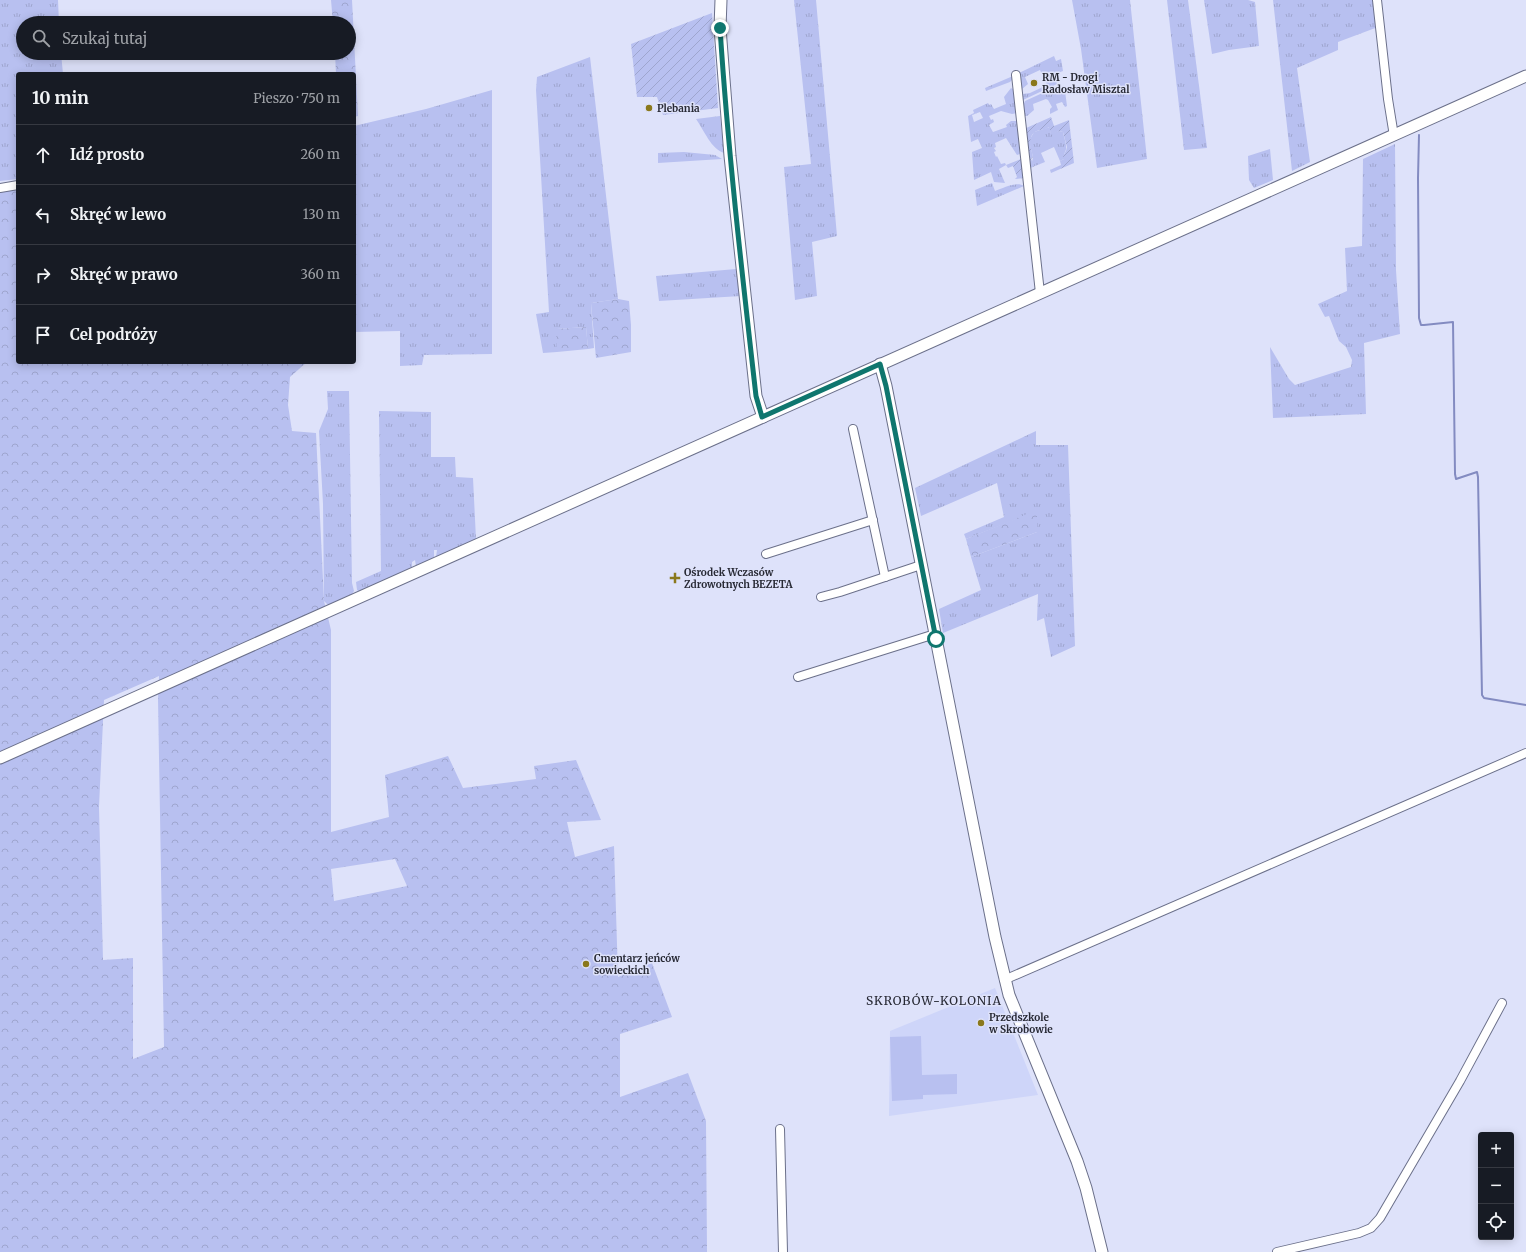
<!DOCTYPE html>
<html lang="pl">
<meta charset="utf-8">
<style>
body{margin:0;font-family:Merriweather,serif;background:#242831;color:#f1f3f6}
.controls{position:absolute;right:12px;bottom:12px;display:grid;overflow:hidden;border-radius:4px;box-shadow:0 2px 10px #0003}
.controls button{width:36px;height:36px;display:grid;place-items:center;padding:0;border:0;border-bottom:1px solid #363941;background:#171b24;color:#f1f3f6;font:20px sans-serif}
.stop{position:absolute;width:12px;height:12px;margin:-9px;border:3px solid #0f766e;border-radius:50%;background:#fff}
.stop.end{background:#0f766e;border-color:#fff;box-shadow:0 1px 4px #0008}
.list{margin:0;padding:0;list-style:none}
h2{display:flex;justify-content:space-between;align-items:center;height:52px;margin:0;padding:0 16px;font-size:17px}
h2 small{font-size:13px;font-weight:400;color:#9ea1a6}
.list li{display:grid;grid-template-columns:26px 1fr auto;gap:12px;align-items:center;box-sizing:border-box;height:60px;padding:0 16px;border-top:1px solid #363941}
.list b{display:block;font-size:15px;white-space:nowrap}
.list em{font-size:13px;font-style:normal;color:#9ea1a6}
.icon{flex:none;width:22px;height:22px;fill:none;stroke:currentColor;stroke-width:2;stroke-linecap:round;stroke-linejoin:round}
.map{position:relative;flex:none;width:1526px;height:1252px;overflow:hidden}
.search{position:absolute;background:#171b24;box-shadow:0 2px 10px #0003;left:16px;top:16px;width:340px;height:44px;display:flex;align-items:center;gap:10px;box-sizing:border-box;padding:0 14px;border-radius:22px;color:#9ea1a6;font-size:15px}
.panel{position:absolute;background:#171b24;box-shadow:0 2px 10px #0003;left:16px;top:72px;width:340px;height:292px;border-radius:4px}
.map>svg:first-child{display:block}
</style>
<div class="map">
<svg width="1526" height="1252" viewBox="0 0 1526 1252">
<defs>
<pattern id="grass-tufts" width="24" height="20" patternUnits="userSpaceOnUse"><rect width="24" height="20" fill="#b8c0f0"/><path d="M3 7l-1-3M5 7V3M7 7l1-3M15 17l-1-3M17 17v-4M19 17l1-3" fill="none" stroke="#9ea5ce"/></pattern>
<pattern id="forest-crowns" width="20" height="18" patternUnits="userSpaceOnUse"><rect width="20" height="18" fill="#b8c0f0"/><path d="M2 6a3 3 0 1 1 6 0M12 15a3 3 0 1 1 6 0" fill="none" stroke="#9ea5ce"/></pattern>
<pattern id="garden-furrows" width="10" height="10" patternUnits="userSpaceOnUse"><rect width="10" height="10" fill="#b8c0f0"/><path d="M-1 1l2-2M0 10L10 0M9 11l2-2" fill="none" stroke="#9ea5ce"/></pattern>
</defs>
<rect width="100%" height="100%" fill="#dee2fa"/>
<!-- built -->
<polygon fill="#ced5f9" points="995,988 1038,1095 889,1116 890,1031"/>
<!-- grass -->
<g fill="url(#grass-tufts)" fill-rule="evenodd">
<polygon points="0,0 58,0 59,23 23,23 23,53 61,53 63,74 18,74 18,179 0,181"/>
<polygon points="794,0 816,0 837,236 812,242 817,296 795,300 784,167 811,164"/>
<polygon points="1072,0 1130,0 1147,159 1097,168 1081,49"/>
<polygon points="1167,0 1188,0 1207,148 1184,150"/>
<polygon points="1204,0 1248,0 1255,2 1259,46 1229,50 1212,54"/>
<polygon points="1273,0 1375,0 1378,27 1338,42 1338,50 1297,68 1310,162 1292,171"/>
<polygon points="1054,56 1056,61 1061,59 1063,71 1055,74 1057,84 1023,100 1023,94 1030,93 1047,85 1040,70 1025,77 1028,84 1022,89 1020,88 1019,73"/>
<polygon points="590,57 618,299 591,303 594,348 588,349 586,327 557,329 557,352 543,353 536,314 549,312 536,90 537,77"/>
<polygon points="1013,76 1013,79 1010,82 986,91 985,88"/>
<polygon points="1060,85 1061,91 1065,91 1067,106 1065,107 1062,102 1056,104 1058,110 1050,114 1050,109 1052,107 1048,100 1046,99 1033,104 1034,110 1027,116 1024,116 1023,106 1025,101"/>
<path d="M1011,88l3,2 3,23 -5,1 -11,-3 -12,5 2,4 2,-1 1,3 -5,3 4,7 14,-5 -1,-2 5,-4h7l2,33 -3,1 -11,-17 -11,5 1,4 -2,1 2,3 -2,1 2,5 1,-1 4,8 4,-1 1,2 -7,4 6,14 -11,-1 -3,-10 -17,8 -2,-28 10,-4 -4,-9 -7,3 -3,-26 6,-3 -1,-3 15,-7 1,2 2,-1 3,5 12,-5 -2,-7zM980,112l3,6 -9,4 -2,-7z"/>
<polygon points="492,90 492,354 424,355 422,365 400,366 400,331 354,332 354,126 426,109"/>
<path d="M720,116l4,37c-13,-4 -20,-23 -28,-34z"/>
<path d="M1050,127l1,7 8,-3 4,1c1,7 6,16 1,22v5l-4,2 -6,-14 -13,6 4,9 -10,4 -3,-4 1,-5 -4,-16 5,-9z"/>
<polygon points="1395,144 1396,270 1400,334 1364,343 1366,414 1273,418 1270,347 1289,379 1295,385 1351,367 1352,360 1346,347 1339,341 1329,316 1325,317 1318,304 1347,291 1345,248 1362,246 1363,159"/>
<polygon points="1270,149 1273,180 1254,188 1249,180 1248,156"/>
<polygon points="684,152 715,155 722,159 658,163 658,153"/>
<path d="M992,183l3,8c8,-3 22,-10 29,-5l-47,20 -2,-16z"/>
<polygon points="736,269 741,296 659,301 656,276"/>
<polygon points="327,391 349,391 352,583 354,591 352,594 332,605 328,605 324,601 323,504 319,431 328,409"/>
<polygon points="379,411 431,412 431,457 455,457 456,477 473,478 476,539 436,557 437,550 434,550 434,558 416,566 415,560 412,562 412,568 360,592 357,590 356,582 381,571"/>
<polygon points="1036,431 1036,445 1068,445 1075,646 1051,657 1044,618 1037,621 1038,594 943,633 939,609 981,590 971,557 1037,532 1037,511 966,539 964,534 1004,517 997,483 921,516 915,488"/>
</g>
<!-- forest -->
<g fill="url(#forest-crowns)" fill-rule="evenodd">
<polygon points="331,0 352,0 358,116 354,117 354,74 336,74 335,53 349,53 349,23 333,23"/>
<path d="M0,184h18v178h289l-17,15 -2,28 4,26 24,2 8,168 7,29v202l58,-15 -4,-42 63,-19 15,32 73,-9 -2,-13 42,-6 25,60 -34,2 8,35 39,-11 4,131 34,-14 20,54 -52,17v63l68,-24 18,48 1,131h-707zM159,676l-1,23 6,348 -31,12v-101l-30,2 -4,-153 5,-107zM395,859l12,27 -73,15 -3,-32z"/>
<polygon points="618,299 629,301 631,325 631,352 596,358 591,303"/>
<polygon points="586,327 588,349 557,352 556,329"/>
<polygon points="1037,510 1037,532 971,557 966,539"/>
</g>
<!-- garden -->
<g fill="url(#garden-furrows)">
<polygon points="712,13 718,108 663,115 657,97 637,97 631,44"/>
<path d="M1051,117l3,9 15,-6 5,43 -23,10 -1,-3 11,-5 -1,-4 4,-2 -1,-3 3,-5 1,-4 -4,-15 -4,-1 -7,4 -1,-1 -2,-7c-3,2 -5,2 -9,3 -14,3 -9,17 -7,27l-2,2 4,7 -7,3 -4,-40z"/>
<polygon points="1021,159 1024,178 1015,179 1017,177 1013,166 1008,168 1006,165"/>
</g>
<!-- pitch -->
<polygon fill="#b8c0f0" points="921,1036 922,1075 957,1074 957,1094 923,1095 923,1099 892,1101 890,1037"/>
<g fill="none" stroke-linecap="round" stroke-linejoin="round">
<!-- stream -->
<polyline stroke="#838bc1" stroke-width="2" points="1419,135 1418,178 1419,318 1421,325 1424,325 1453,322 1455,474 1456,479 1477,472 1478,477 1482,695 1484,698 1526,705"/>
<defs>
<g id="street">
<polyline points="1377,0 1388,99 1394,136"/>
<polyline points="1016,75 1040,293"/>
<polyline points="0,188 18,185"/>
<polyline points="853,429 885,577"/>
<polyline points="766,554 873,520"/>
<polyline points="821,597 840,592 921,565"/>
<polyline points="798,677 935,634"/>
<polyline points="1004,980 1526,753"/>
<polyline points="780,1129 783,1252"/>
<polyline points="1277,1252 1359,1233 1371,1228 1380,1218 1460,1081 1502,1003"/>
</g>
<g id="secondary">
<polyline points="721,0 720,28 730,156 756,396 763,417"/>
<polyline points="880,364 886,386 995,937 1009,995 1077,1161 1086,1188 1102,1252"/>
<polyline points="0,758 1526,76"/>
</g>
</defs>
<!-- street casing -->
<use href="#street" stroke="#6b708a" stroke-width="10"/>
<!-- secondary casing -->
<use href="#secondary" stroke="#6b708a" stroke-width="13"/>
<!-- street -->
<use href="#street" stroke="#fff" stroke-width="8"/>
<!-- secondary -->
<use href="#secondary" stroke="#fff" stroke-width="11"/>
</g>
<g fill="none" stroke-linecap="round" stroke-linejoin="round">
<!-- route -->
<path stroke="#0f766e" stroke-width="5" d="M720,28c8,123 22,245 36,368l6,21 118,-53 6,22 50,253"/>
</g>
<!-- markers -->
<g fill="#8a781c" stroke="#dee2fa" stroke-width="1.5">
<circle cx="1034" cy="83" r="4"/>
<circle cx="649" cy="108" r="4"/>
<path d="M673 572h4v4h4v4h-4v4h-4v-4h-4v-4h4z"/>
<circle cx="586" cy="964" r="4"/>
<circle cx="981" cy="1023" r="4"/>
</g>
<g text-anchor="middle" stroke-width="3" stroke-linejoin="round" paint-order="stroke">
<!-- poi labels -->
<g font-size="10" font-weight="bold" fill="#272934" stroke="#dee2fa" text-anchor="start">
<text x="1042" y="81">RM - Drogi<tspan x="1042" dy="12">Radosław Misztal</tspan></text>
<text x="657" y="112">Plebania</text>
<text x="684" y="576">Ośrodek Wczasów<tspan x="684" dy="12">Zdrowotnych BEZETA</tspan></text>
<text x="594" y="962">Cmentarz jeńców<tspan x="594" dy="12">sowieckich</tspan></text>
<text x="989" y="1021">Przedszkole<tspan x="989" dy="12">w Skrobowie</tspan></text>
</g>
<!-- quarter labels -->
<g font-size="12" letter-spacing="1" fill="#272934" stroke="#dee2fa">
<text x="934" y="1005">SKROBÓW-KOLONIA</text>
</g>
</g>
</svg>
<div class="controls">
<button>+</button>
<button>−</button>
<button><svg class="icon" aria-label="locate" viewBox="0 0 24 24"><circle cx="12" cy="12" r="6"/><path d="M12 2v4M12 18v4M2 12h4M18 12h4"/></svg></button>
</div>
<div class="stop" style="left:936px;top:639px"></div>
<div class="stop end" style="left:720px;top:28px"></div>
<div class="search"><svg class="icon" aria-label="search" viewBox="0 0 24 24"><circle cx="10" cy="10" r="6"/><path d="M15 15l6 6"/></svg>Szukaj tutaj</div>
<section class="panel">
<h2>10 min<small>Pieszo · 750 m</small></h2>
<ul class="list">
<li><svg class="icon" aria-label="ahead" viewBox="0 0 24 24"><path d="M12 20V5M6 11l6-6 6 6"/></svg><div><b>Idź prosto</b></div><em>260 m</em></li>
<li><svg class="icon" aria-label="left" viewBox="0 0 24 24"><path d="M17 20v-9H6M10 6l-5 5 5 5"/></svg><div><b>Skręć w lewo</b></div><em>130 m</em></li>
<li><svg class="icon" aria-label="right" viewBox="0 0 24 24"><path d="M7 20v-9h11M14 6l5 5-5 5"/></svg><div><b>Skręć w prawo</b></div><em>360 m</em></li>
<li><svg class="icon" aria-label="arrive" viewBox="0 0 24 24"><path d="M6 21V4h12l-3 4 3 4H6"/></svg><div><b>Cel podróży</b></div></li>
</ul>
</section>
</div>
